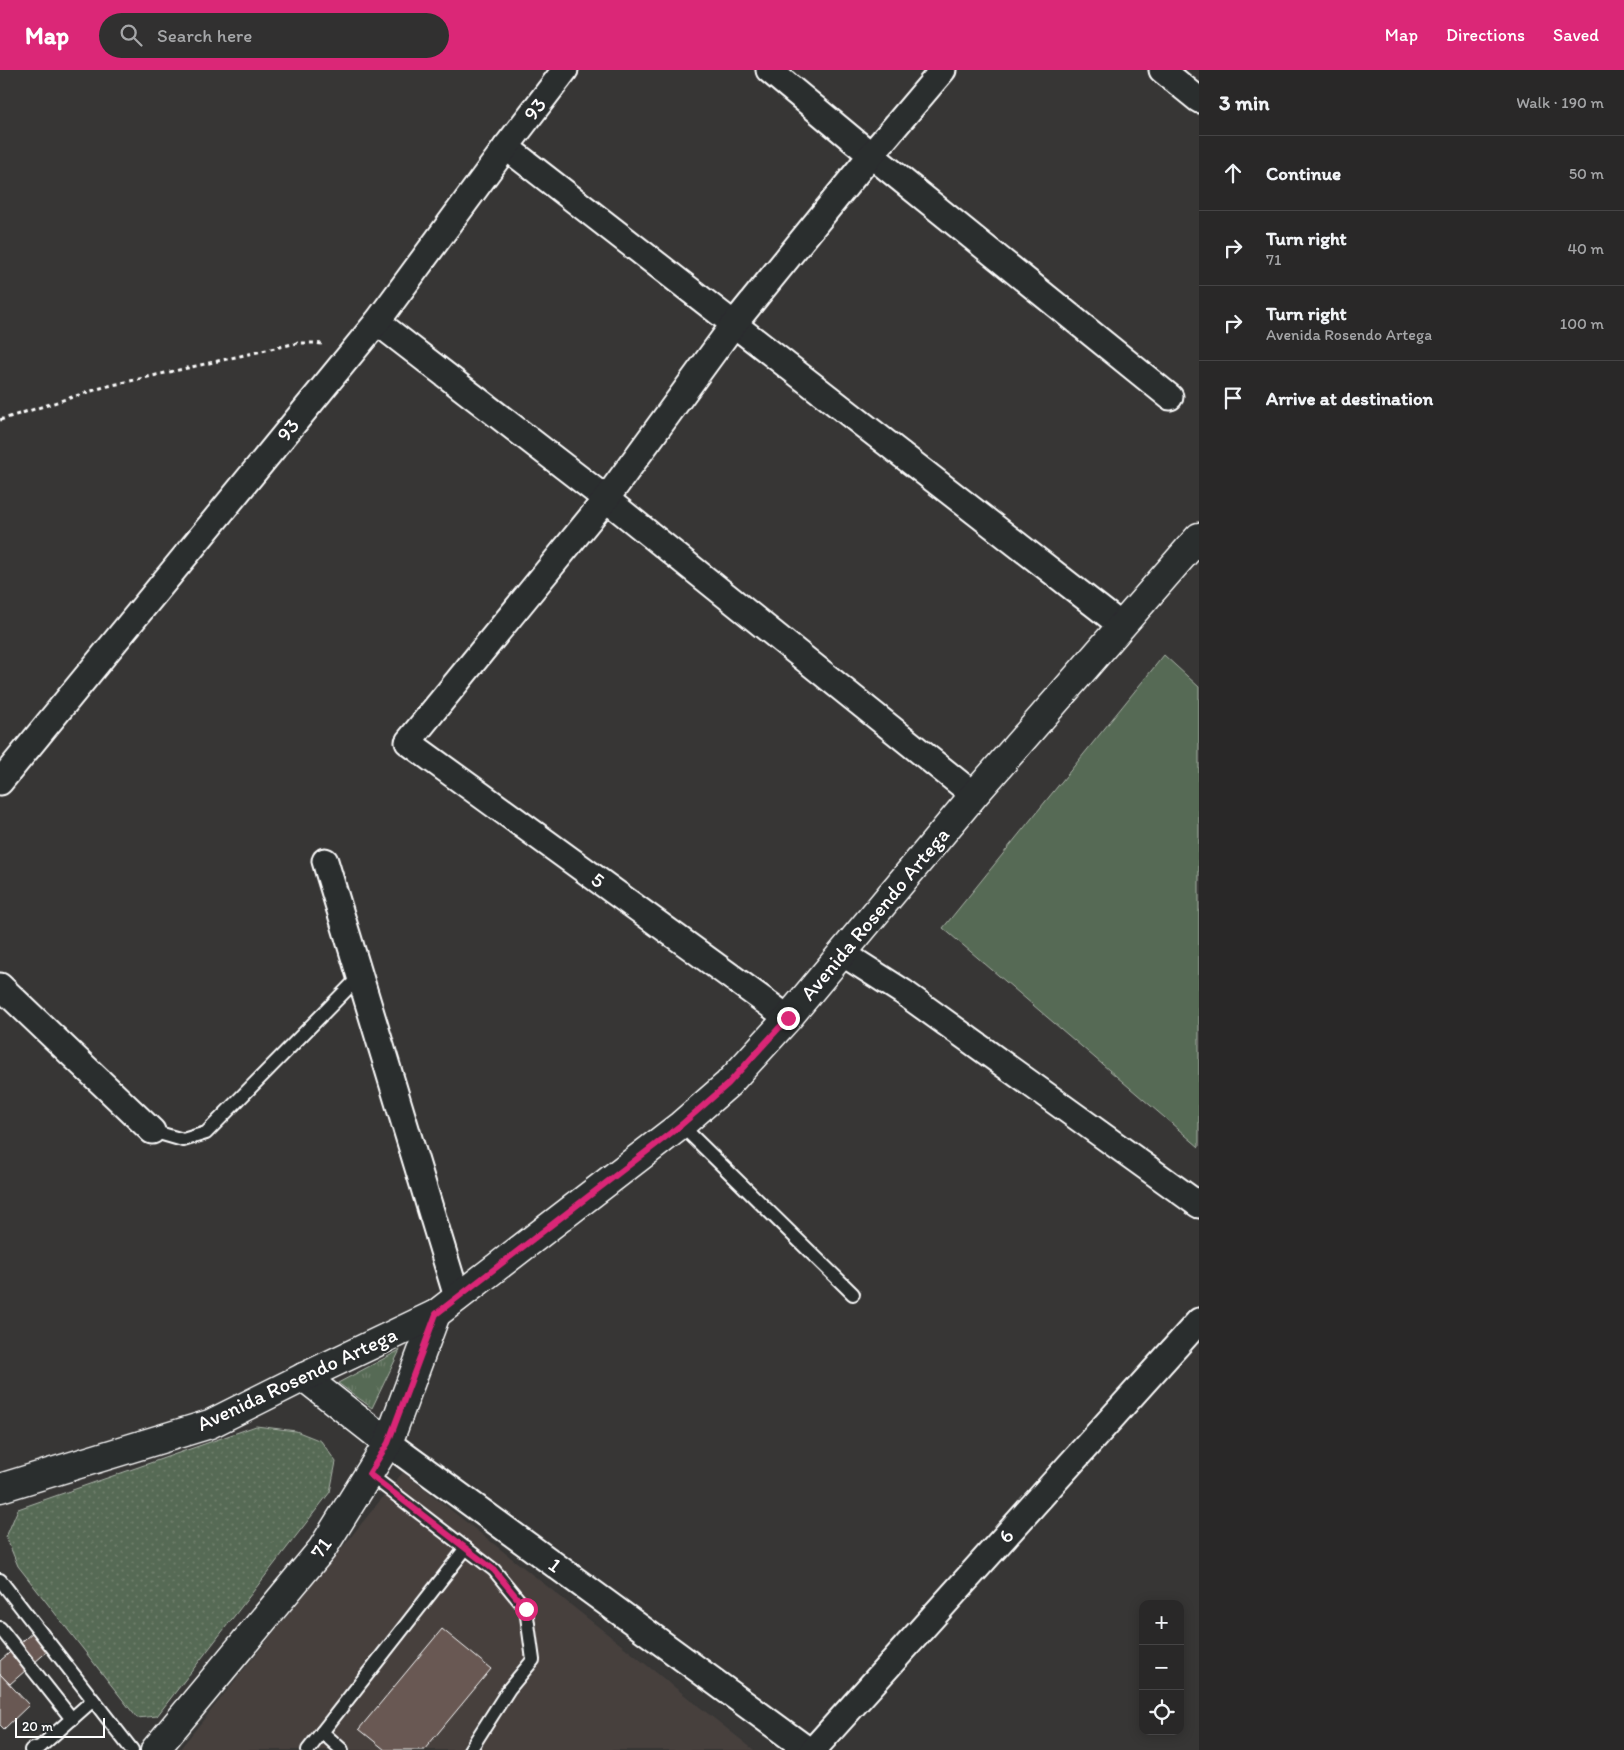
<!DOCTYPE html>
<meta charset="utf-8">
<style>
body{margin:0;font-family:Itim,sans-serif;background:#313030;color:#f1f3f6}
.controls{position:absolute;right:15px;bottom:15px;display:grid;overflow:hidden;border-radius:10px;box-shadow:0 2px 12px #0003}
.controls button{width:45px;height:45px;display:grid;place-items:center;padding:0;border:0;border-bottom:1px solid #454445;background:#292828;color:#f1f3f6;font:25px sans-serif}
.scale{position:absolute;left:15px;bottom:12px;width:90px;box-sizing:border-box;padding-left:5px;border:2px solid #fff;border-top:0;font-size:14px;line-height:18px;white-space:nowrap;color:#fff;-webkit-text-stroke:4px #2a2d2e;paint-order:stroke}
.stop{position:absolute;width:15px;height:15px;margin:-11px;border:4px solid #db2777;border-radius:50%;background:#fff}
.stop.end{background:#db2777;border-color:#fff;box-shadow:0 1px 5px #0008}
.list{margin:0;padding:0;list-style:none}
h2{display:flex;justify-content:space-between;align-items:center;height:65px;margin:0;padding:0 20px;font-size:21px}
h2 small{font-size:16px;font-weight:400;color:#a5a6a8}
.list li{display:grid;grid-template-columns:32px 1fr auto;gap:15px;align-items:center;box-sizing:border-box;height:75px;padding:0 20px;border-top:1px solid #454445}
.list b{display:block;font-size:19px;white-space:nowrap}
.list p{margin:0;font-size:16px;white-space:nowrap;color:#a5a6a8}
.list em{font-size:16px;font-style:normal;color:#a5a6a8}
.icon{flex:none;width:28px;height:28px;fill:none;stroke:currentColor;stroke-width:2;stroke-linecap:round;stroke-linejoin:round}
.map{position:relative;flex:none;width:1199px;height:1680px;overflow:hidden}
header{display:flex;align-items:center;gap:30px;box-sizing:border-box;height:70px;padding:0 25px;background:#db2777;color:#fff}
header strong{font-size:24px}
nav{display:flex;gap:28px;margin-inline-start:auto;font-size:18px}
.search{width:350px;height:45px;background:#313030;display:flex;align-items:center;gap:12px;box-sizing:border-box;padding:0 18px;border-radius:28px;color:#a5a6a8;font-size:19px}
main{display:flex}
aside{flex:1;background:#292828}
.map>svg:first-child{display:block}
</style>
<header>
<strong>Map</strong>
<div class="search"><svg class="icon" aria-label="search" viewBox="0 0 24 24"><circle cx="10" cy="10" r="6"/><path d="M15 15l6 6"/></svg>Search here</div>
<nav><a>Map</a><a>Directions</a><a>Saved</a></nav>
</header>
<main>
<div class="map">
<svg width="1199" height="1680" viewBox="0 0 1199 1680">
<defs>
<pattern id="grass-tufts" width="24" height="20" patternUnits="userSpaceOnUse" patternTransform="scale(1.25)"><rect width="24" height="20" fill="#576a54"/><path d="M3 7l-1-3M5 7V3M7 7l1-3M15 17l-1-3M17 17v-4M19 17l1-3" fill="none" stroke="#70806e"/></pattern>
<pattern id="park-dots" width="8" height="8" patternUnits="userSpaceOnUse" patternTransform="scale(1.25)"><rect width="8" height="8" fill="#576a54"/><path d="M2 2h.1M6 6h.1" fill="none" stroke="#70806e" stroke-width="1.8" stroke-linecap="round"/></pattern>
</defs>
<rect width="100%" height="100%" fill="#373635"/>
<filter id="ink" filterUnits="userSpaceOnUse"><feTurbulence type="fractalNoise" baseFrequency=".02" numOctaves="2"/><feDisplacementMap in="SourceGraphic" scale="10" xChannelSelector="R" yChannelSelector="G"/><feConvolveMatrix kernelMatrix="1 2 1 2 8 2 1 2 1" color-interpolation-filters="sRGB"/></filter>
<g filter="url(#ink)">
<!-- built -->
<polygon fill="#46403e" points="403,1402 754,1680 179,1680"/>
<!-- grass -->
<polygon fill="url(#grass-tufts)" stroke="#abb4aa" points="400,1280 372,1338 338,1313"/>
<!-- park -->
<polygon fill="url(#park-dots)" stroke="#abb4aa" points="256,1356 296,1361 321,1371 336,1392 330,1422 157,1646 137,1648 18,1496 6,1467 18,1439"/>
<!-- garden -->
<polygon fill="#576a54" stroke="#abb4aa" points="1164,585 1199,617 1199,1077 943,858"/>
<!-- building -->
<g fill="#695852" stroke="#fff">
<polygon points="442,1559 491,1599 424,1680 385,1680 359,1659"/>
<polygon points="34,1561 50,1579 10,1614 0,1604 0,1591"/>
<polygon points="0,1604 29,1635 4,1659 0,1655"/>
</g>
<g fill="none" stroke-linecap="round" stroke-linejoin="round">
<defs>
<g id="service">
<polyline points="681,1055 853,1224"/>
<polyline points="152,1061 183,1070 206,1063 360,906"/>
<polyline points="369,1404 494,1500 526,1539 533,1590 509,1619 470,1680"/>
<polyline points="0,1510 132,1680"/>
<polyline points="0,1558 72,1649"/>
<polyline points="322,1662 342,1680"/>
<polyline points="31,1680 40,1677 93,1630"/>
<polyline points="308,1680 466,1478"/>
</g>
<g id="minor">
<polyline points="769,0 871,85 1170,327"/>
<polyline points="1162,0 1199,30"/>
<polyline points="506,77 1122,556"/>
<polyline points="377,252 606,429 974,725"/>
<polyline points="0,712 377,252 506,77 565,0"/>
<polyline points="325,791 457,1227"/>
<polyline points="842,883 903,922 1199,1135"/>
<polyline points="0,916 152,1061"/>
<polyline points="788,948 408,672 606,429 734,254 871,85 943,0"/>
<polyline points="388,1373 808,1680"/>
<polyline points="813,1680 1199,1251"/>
</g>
<g id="tertiary">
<polyline points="304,1307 388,1373"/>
<polyline points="155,1680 322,1479 388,1373 436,1244"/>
</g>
<polyline id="secondary" points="0,1418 210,1354 304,1307 436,1244 681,1055 728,1014 788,948 974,725 1199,467"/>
</defs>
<!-- service casing -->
<use href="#service" stroke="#fff" stroke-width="16"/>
<!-- minor casing -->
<use href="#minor" stroke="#fff" stroke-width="29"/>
<!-- tertiary casing -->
<use href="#tertiary" stroke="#fff" stroke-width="31"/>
<!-- secondary casing -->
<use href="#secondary" stroke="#fff" stroke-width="31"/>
<!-- path -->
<polyline stroke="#fff" stroke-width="3" stroke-dasharray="4 4" stroke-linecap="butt" points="0,350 104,317 297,273 315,273 322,274"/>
<!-- service -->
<use href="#service" stroke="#2a2d2e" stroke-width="12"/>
<!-- minor -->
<use href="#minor" stroke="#2a2d2e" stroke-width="25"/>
<!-- tertiary -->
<use href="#tertiary" stroke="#2a2d2e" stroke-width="28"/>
<!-- secondary -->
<use href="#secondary" stroke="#2a2d2e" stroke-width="28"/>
</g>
</g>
<g fill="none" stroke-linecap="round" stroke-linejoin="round" filter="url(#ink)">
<!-- route -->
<polyline stroke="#db2777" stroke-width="6" points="526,1539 494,1500 369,1404 388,1373 436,1244 681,1055 728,1014 788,948"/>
</g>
<g text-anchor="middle" stroke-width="4.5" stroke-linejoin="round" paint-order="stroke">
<!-- street labels -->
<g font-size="21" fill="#fff" stroke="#2a2d2e">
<text transform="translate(535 39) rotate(-52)" y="7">93</text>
<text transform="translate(288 360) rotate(-51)" y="7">93</text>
<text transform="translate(598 810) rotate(36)" y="7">5</text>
<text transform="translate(875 844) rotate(-50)" y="7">Avenida Rosendo Artega</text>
<text transform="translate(297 1309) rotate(-25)" y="7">Avenida Rosendo Artega</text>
<text transform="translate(1006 1466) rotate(-48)" y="7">6</text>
<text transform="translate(321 1478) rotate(-54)" y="7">71</text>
<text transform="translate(555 1495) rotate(36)" y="7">1</text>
</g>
</g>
</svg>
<div class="controls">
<button>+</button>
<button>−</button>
<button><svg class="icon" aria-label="locate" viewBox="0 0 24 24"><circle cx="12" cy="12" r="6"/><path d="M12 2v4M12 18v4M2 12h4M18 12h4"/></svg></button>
</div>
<div class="scale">20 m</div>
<div class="stop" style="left:526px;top:1539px"></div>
<div class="stop end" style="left:788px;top:948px"></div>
</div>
<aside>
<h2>3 min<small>Walk · 190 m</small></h2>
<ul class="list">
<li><svg class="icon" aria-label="ahead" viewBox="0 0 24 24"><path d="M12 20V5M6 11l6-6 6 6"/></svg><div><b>Continue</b></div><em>50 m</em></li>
<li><svg class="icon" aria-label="right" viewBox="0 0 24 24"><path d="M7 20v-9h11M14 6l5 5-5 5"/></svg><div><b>Turn right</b><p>71</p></div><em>40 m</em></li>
<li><svg class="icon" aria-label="right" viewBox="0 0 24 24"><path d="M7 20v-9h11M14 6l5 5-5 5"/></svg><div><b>Turn right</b><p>Avenida Rosendo Artega</p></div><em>100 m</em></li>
<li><svg class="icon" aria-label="arrive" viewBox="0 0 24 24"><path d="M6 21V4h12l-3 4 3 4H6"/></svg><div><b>Arrive at destination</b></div></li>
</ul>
</aside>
</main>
